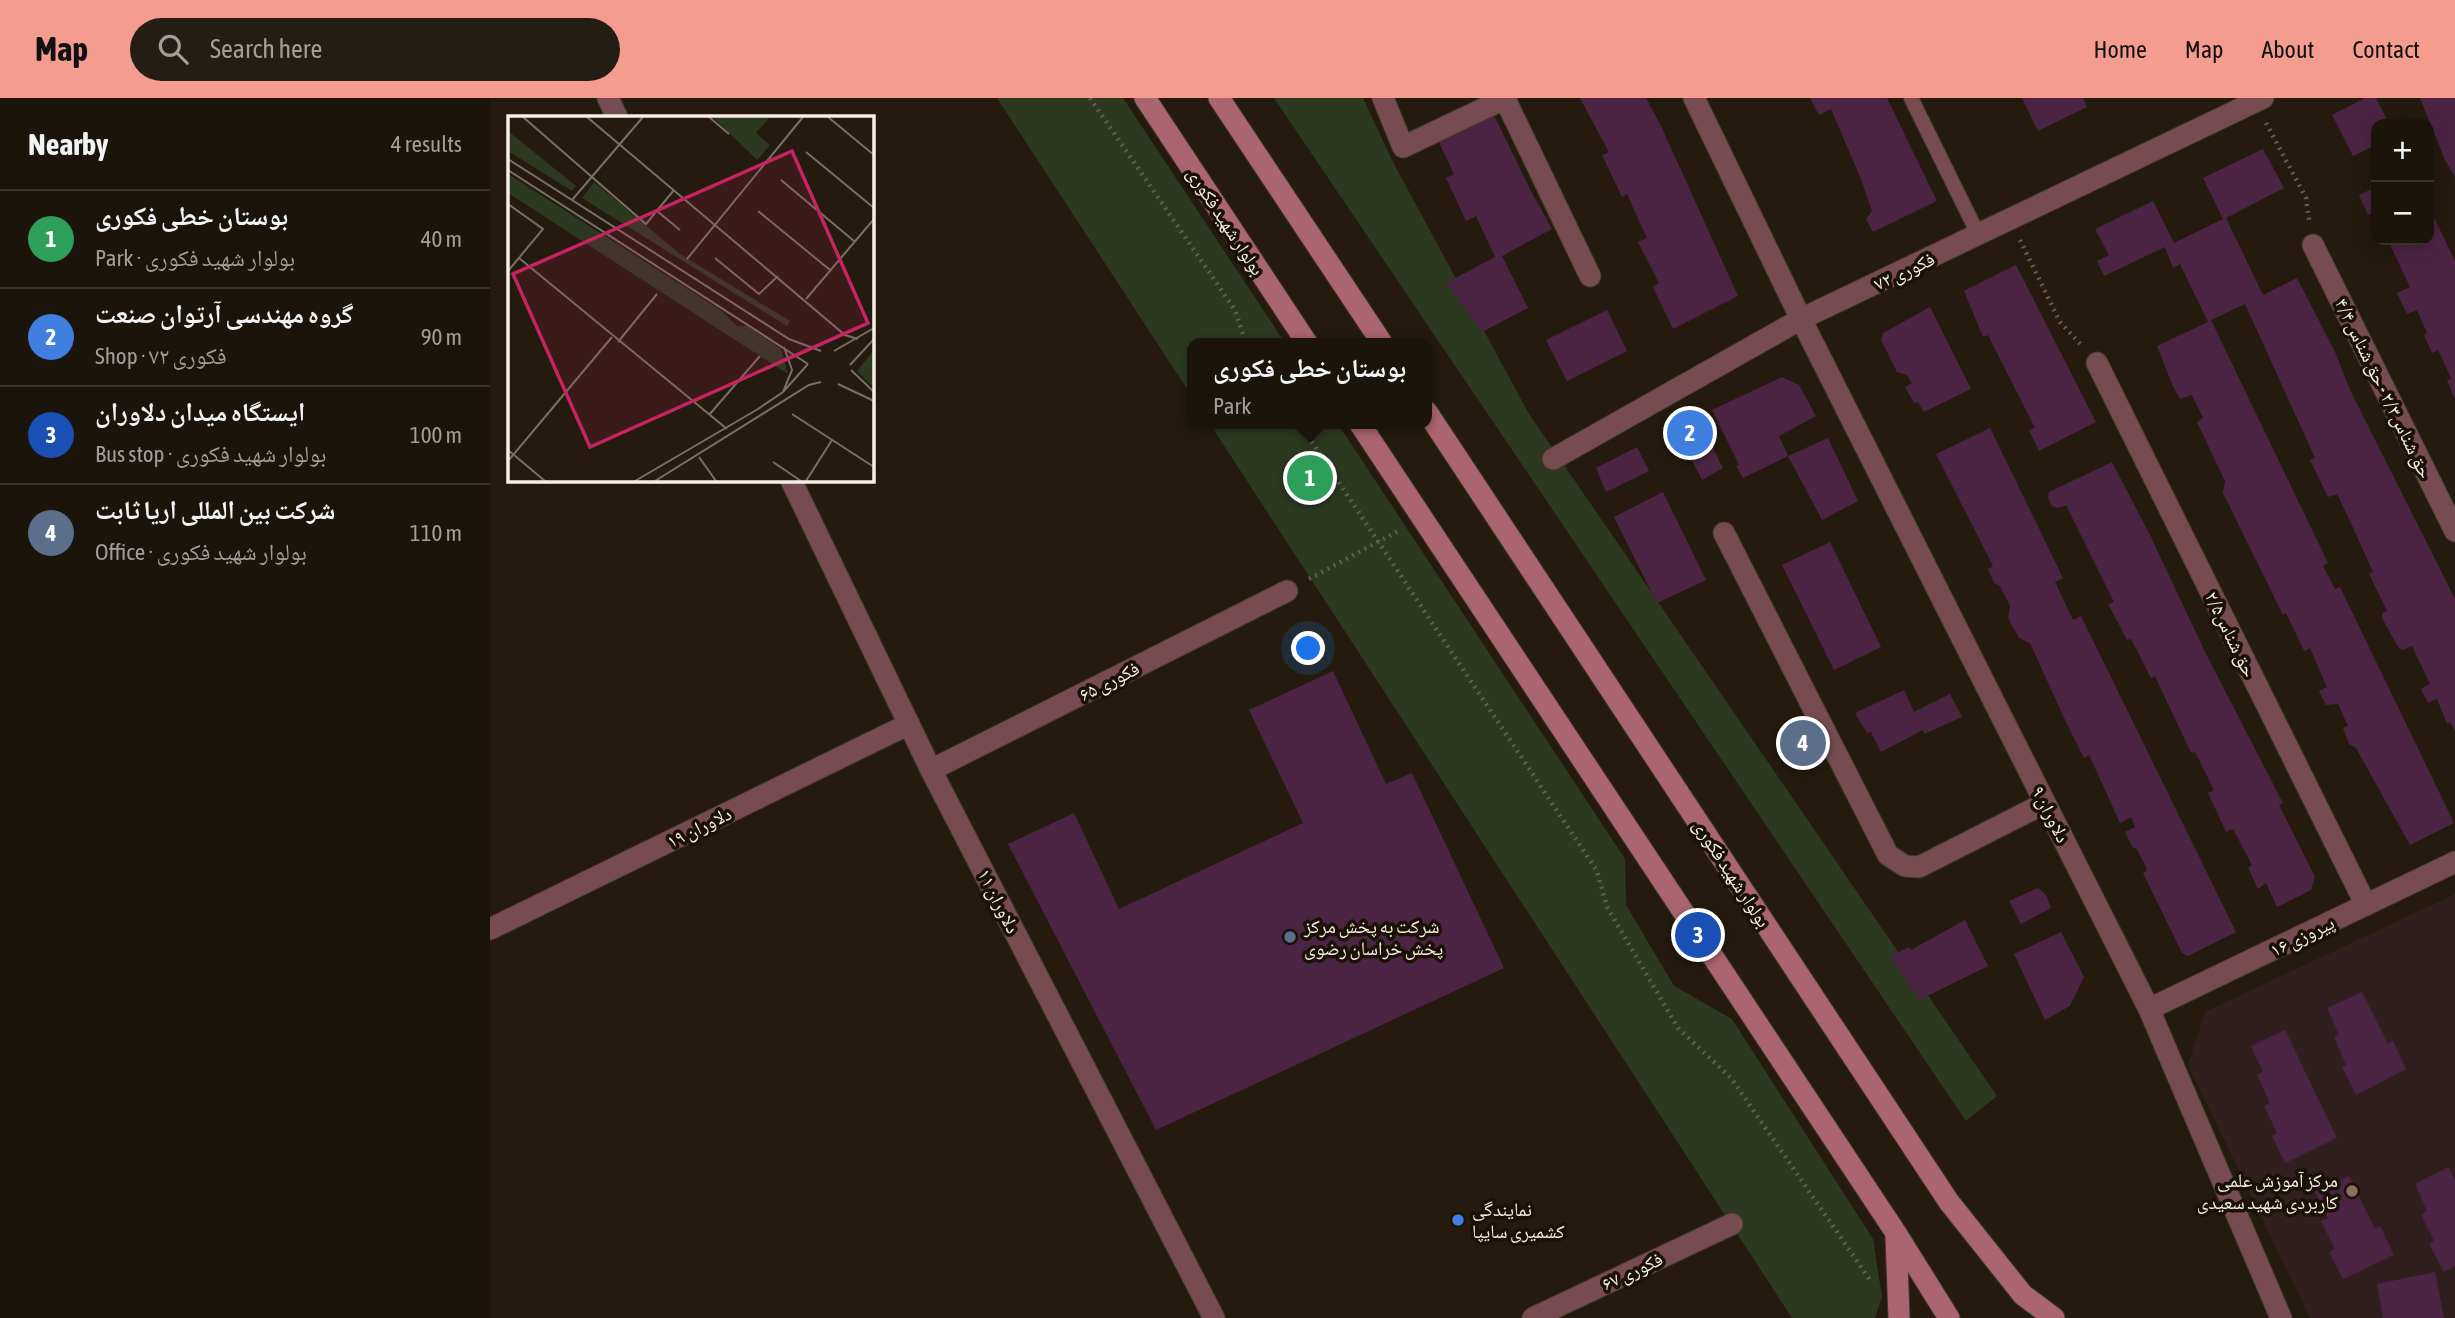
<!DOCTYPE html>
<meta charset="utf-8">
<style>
body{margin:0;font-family:"Asap Condensed","Noto Naskh Arabic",sans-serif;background:#241d13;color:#f1f3f6}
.controls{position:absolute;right:21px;top:21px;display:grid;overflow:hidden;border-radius:14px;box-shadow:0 4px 18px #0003}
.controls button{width:63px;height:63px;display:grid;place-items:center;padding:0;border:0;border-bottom:2px solid #39332b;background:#1b140a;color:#f1f3f6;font:35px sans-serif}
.you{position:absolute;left:819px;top:551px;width:24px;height:24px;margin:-18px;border:5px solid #fff;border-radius:50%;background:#1a73e8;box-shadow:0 0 0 10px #1a73e833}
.badge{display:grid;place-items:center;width:46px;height:46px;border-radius:50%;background:#f59c91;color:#fff;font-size:23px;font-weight:700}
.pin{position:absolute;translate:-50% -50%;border:4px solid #fff;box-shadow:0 2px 7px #0006}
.popup{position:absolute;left:697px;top:240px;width:245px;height:91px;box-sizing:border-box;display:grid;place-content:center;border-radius:14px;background:#1b140a;filter:drop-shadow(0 2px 5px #0005);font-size:23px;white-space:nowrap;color:#a09e9c}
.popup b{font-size:26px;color:#f1f3f6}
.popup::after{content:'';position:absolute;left:50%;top:100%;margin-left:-14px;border:14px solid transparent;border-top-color:#1b140a}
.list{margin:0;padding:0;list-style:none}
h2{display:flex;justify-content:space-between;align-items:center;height:91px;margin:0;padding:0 28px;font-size:30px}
h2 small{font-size:23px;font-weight:400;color:#a09e9c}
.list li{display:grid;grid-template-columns:46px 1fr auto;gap:21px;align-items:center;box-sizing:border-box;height:98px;padding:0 28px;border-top:2px solid #39332b}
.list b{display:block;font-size:26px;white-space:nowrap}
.list p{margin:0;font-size:23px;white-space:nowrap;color:#a09e9c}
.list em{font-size:23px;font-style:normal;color:#a09e9c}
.icon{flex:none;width:38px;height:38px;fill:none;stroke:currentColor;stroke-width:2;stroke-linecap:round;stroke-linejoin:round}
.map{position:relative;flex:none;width:1965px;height:1220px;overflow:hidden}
header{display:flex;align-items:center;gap:42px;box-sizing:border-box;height:98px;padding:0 35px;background:#f59c91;color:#111}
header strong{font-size:33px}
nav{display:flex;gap:38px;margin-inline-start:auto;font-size:24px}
.search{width:490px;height:63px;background:#241d13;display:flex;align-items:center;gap:18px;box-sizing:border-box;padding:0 24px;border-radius:38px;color:#a09e9c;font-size:26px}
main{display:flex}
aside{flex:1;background:#1b140a}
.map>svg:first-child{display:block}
</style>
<header>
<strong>Map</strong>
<div class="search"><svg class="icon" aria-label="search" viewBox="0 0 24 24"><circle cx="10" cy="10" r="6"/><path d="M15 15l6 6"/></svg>Search here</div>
<nav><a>Home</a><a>Map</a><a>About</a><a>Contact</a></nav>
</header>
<main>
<aside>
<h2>Nearby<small>4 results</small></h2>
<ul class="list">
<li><span class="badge" style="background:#2e9e5b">1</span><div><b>بوستان خطی فکوری</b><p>Park · بولوار شهید فکوری</p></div><em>40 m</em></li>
<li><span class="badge" style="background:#3f7fe0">2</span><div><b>گروه مهندسی آرتوان صنعت</b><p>Shop · فکوری ۷۲</p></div><em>90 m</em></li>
<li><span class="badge" style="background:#1a4fb4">3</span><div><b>ایستگاه میدان دلاوران</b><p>Bus stop · بولوار شهید فکوری</p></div><em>100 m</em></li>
<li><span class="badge" style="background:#5c6f8a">4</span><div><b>شرکت بین المللی اریا ثابت</b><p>Office · بولوار شهید فکوری</p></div><em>110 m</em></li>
</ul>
</aside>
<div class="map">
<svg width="1965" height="1220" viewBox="0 0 1965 1220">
<rect width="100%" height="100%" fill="#241b0e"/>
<!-- education -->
<polygon fill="#311e1e" points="1965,796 1965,1220 1820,1220 1698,967 1715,914"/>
<!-- green -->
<g fill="#2d391f">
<polygon points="507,0 633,0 795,245 703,245 703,300"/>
<polygon points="784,0 873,0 904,66 1039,316 1507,998 1476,1023"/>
<polygon points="720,326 848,326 1135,761 1136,807 1184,888 1242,921 1383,1141 1392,1199 1385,1220 1302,1220"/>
</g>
<!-- building -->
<g fill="#4b2444">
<polygon points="1090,0 1156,0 1171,28 1248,198 1183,231 1163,189 1169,185 1148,144 1157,140 1137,96 1132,99 1112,57 1119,54"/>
<polygon points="1320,0 1397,0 1447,103 1383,134 1376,121 1382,113 1371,81 1341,11 1329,17"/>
<polygon points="1532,0 1593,0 1597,9 1548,33"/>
<polygon points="1875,0 1886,0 1899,26 1886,26 1886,58 1882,49 1863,58 1842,17"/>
<polygon points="1930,0 1965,0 1965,79 1955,62"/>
<polygon points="999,7 1040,91 1062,131 1012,158 1038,210 992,234 956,185 1005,159 986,118 976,123 956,80 964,76 944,34"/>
<polygon points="1773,51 1794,90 1736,120 1773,197 1807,180 1845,254 1861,294 1965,501 1965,633 1960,624 1957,626 1947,601 1938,605 1931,591 1940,586 1922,548 1912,552 1908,549 1892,520 1892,515 1897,513 1879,476 1883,474 1860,423 1847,396 1838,399 1820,362 1825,360 1755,206 1721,222 1838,465 1833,468 1845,491 1850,489 1964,725 1920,747 1866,650 1859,646 1853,630 1858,628 1848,606 1836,607 1829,593 1837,589 1820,550 1814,553 1796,515 1793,517 1733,395 1735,383 1707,324 1713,320 1702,297 1690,301 1682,286 1667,248 1718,224 1690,166 1683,170 1675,149 1614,178 1607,163 1619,157 1605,131 1663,103 1684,145 1733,121 1713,80"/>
<polygon points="1886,89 1886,113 1878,117 1869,97"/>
<polygon points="1939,109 1965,163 1965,301 1957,283 1961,280 1948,252 1942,255 1934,237 1937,235 1927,212 1917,216 1907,195 1920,189 1898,142 1939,142"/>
<polygon points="1526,167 1606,324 1549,353 1539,332 1545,330 1498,237 1493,239 1474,193"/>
<polygon points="1440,209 1481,291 1434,314 1428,304 1424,305 1415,289 1422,285 1417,277 1407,274 1391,242 1393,235"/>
<polygon points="1117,212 1137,253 1077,283 1056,242"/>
<polygon points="1292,279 1309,287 1326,318 1289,338 1298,358 1253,380 1246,368 1249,367 1222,312"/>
<polygon points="1207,320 1233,370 1212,382 1186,331"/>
<polygon points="1500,330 1573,480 1565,484 1583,522 1591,518 1746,834 1698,858 1692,855 1653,775 1657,772 1655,767 1646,750 1643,750 1635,734 1645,729 1641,719 1630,725 1599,657 1594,660 1576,624 1540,545 1529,540 1518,520 1520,508 1510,488 1504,485 1498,471 1503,468 1446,356"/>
<polygon points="1338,340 1368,403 1332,422 1298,358"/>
<polygon points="1147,349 1159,373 1116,394 1106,370"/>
<polygon points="1622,364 1661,439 1715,554 1793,705 1789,707 1825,779 1821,792 1787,809 1776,785 1768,791 1758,770 1762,767 1743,731 1736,734 1718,695 1724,692 1705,654 1701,655 1665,578 1661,580 1641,541 1637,542 1618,506 1624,504 1576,407 1568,410 1562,408 1558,400 1559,394"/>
<polygon points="1173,394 1216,482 1167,505 1124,419"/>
<polygon points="1340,444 1391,549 1344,572 1292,467"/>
<polygon points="843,573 896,686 922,675 1014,870 666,1032 518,746 584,715 629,811 813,725 759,612"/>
<polygon points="1414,592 1424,614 1460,596 1472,619 1434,636 1433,632 1391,654 1381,634 1377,635 1365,615"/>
<polygon points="1548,790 1556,797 1561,810 1531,826 1519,803"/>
<polygon points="1475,822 1498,868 1429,902 1400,858 1419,849 1421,852"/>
<polygon points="1571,834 1594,879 1580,908 1555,922 1524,856"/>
<polygon points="1872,894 1898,946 1903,943 1916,971 1866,997 1852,969 1856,967 1844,939 1849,936 1837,910"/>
<polygon points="1795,932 1847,1040 1795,1065 1782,1038 1787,1035 1774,1008 1780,1005 1767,977 1773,974 1761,948"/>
<polygon points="1959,1069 1965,1082 1965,1168 1954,1174 1939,1146 1944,1143 1931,1117 1937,1113 1925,1086"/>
<polygon points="1859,1078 1885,1131 1890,1128 1904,1157 1853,1181 1839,1154 1845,1151 1831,1123 1838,1120 1825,1094"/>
<polygon points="1945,1174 1954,1220 1893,1220 1887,1186"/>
</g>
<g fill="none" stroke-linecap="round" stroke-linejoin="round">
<defs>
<polyline id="lane" points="1421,0 1489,138"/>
<g id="street">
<polyline points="118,0 127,19"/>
<polyline points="893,0 913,49 1016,0"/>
<polyline points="1204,0 1311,221 1659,911 1791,1220"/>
<polyline points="1015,1 1100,178"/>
<polyline points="1823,147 1965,433"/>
<polyline points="1607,265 1876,807"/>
<polyline points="1063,361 1311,221 1773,0"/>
<polyline points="301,382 441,672 724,1220"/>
<polyline points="1234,435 1398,757 1415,768 1429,769 1555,705"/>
<polyline points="441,672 797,493"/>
<polyline points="0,831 419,626"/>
<polyline points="1659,911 1965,764"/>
<polyline points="1043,1220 1242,1126"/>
</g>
<g id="secondary">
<polyline points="655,0 817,245"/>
<polyline points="729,0 892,245"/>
<polyline points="937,314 1459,1104 1533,1197 1564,1220"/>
<polyline points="870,326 1406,1135 1459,1220"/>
<polyline points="1406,1137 1409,1220"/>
</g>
</defs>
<!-- lane casing -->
<use href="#lane" stroke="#41392c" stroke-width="16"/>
<!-- street casing -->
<use href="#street" stroke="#41392c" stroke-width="23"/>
<!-- secondary casing -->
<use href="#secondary" stroke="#41392c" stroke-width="23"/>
<!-- path -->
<g stroke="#645b50" stroke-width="4.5" stroke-dasharray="2 5" stroke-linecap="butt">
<polyline points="600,0 745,212 756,245"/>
<polyline points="1776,25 1816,100 1819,122"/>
<polyline points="1530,142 1570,224 1590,246"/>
<polyline points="810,326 1107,773 1117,809 1188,930 1241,980 1380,1182"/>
<polyline points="819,481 910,432"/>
</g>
<!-- lane -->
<use href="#lane" stroke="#774b52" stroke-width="14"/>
<!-- street -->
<use href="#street" stroke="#774b52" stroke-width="21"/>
<!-- secondary -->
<use href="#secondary" stroke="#ab6471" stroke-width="21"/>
</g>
<!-- markers -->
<circle fill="#5c6f8a" stroke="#1b1206" stroke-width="2.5" cx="800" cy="839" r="7"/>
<circle fill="#8d6e63" stroke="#1b1206" stroke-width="2.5" cx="1862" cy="1093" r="7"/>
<circle fill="#3f7fe0" stroke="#1b1206" stroke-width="2.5" cx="968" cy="1122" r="7"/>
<g text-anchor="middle" stroke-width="7" stroke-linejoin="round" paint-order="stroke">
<!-- street labels -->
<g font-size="19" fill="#f6efe7" stroke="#1b1206">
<text transform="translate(736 123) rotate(57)" y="7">بولوار شهید فکوری</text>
<text transform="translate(1414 173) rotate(-25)" y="7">فکوری ۷۲</text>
<text transform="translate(1894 290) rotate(64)" y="7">حق شناس۲/۳ - حق شناس ۴/۴</text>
<text transform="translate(1741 536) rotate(64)" y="7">حق شناس۲/۵</text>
<text transform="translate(619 583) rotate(-27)" y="7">فکوری ۶۵</text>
<text transform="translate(1561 716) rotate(63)" y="7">دلاوران ۹</text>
<text transform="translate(209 729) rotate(-26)" y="7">دلاوران ۱۹</text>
<text transform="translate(1242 775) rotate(57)" y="7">بولوار شهید فکوری</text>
<text transform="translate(509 803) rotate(63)" y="7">دلاوران ۱۱</text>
<text transform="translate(1812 838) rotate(-26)" y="7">پیروزی ۱۶</text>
<text transform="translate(1142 1173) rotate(-25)" y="7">فکوری ۶۷</text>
</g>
<!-- poi labels -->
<g font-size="19" fill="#f6efe7" stroke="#1b1206" text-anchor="start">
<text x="814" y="835">شرکت به پخش مرکز<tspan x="814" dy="22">پخش خراسان رضوی</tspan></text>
<text x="1848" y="1089" text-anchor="end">مرکز آموزش علمی<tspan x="1848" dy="22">کاربردی شهید سعیدی</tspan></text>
<text x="982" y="1118">نمایندگی<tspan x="982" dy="22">کشمیری سایپا</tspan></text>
</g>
</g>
<!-- overview -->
<g transform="translate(18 18)">
<rect width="366" height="366" fill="#241b0e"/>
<path d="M205,1h57l-14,16 14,12 -13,15zM0,15l68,55 -4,5 -64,-40zM0,58l214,137 15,15h10l34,23 7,25 -280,-181zM86,66l86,72 110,67 -3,5 -205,-128zM366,234v38l-17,-17z" fill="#2d391f"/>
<path fill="none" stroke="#787065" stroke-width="2" d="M15,1l123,107 28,-34M79,1l258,218 13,4M201,1l20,17M320,1l46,38M298,36l68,56M0,43l281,180 32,12M0,54l300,194M273,64l73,61M64,84l71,-83M0,88l35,25 -35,42M149,95l23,19M250,95l72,59M11,142l208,171M207,142l44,36 19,-18M179,143l116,-142M298,183l68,-80M110,226l39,-48M326,235l40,-23M342,249l24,-26M343,254l23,22M330,268l36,17M275,276l9,-22 -8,-23M284,298l82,53M201,299l51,-59M0,334l37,31M191,341l17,24M0,345l104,-124M265,346l28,19M127,365l123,-72 25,-17 25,-28M147,365l154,-96 12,-3M298,365l26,-41"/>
<path fill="#c52362" fill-opacity="0.15" stroke="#c52362" stroke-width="3.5" d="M284,35l76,172 -278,124 -77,-173z"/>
<rect width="366" height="366" fill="none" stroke="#f6efe7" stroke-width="3.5"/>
</g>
</svg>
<div class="controls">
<button>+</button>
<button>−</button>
</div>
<div class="you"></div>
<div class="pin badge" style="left:820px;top:380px;background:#2e9e5b">1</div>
<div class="popup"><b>بوستان خطی فکوری</b>Park</div>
<div class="pin badge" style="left:1200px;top:335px;background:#3f7fe0">2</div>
<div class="pin badge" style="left:1208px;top:837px;background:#1a4fb4">3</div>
<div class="pin badge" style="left:1313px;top:645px;background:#5c6f8a">4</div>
</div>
</main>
